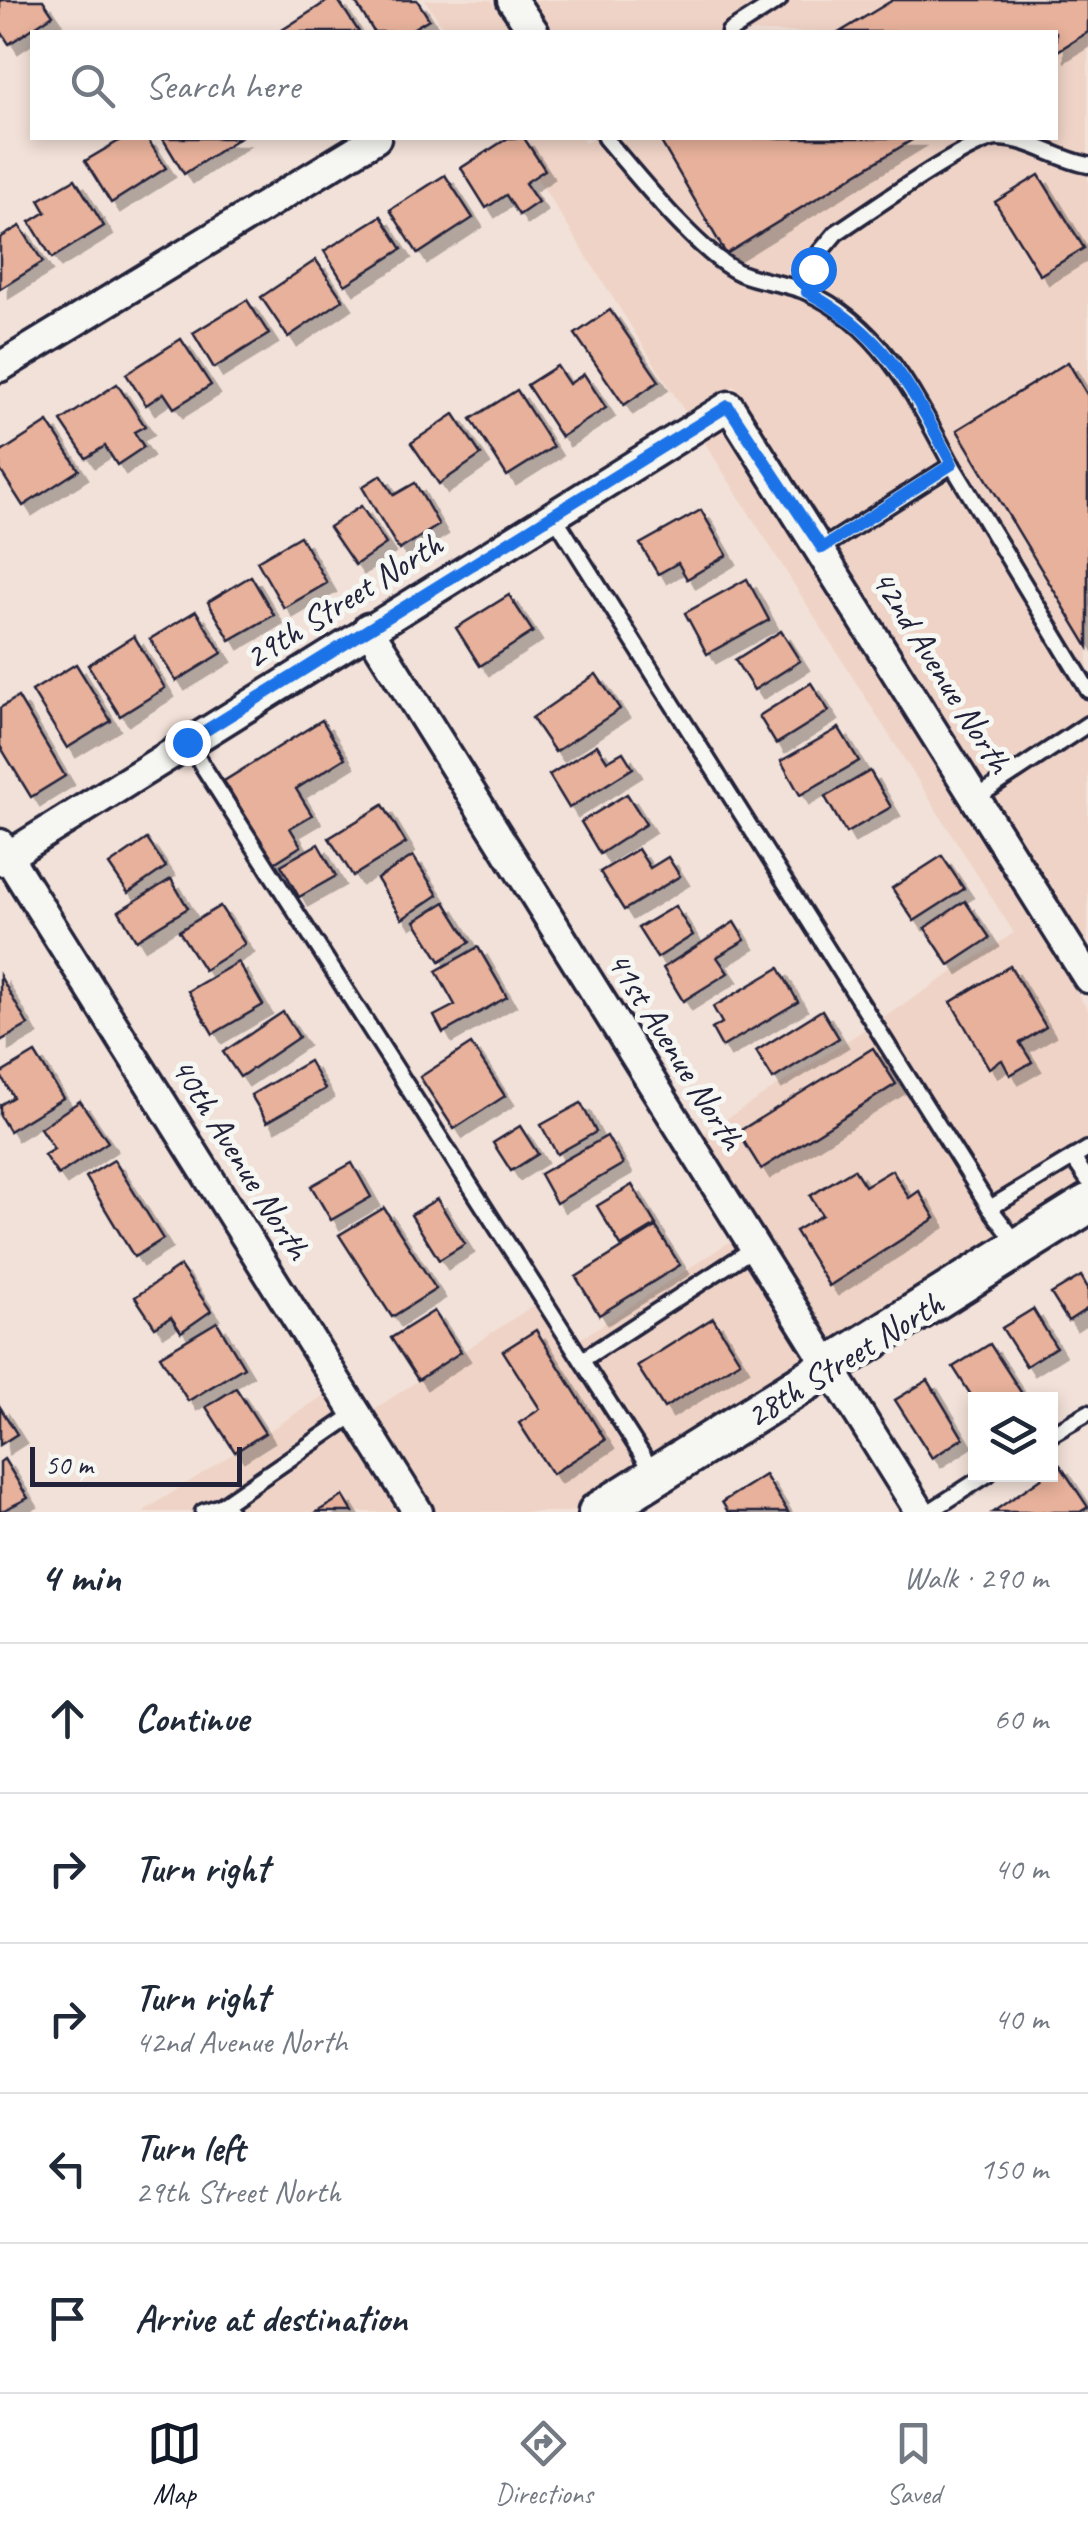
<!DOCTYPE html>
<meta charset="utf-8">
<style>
body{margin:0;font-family:Caveat,sans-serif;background:#f2f2f3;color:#1f2937}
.controls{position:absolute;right:30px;bottom:30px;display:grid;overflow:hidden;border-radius:0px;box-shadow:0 5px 15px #0003}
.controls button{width:90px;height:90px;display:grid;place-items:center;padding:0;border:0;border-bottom:2px solid #e0e1e3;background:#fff;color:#1f2937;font:50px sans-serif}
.scale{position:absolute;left:30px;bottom:25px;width:212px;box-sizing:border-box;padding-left:10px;border:5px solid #22223b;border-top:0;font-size:28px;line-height:35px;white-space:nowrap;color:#22223b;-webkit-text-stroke:8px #f6f6f2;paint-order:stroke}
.stop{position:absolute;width:30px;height:30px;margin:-22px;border:8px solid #1a73e8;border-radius:50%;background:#fff}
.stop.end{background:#1a73e8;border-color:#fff;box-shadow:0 2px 10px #0008}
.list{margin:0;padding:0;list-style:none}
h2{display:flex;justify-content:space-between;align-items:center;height:130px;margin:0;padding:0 40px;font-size:42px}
h2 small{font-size:32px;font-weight:400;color:#747a83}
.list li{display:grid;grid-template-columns:65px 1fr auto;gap:30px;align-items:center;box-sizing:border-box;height:150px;padding:0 40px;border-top:2px solid #e0e1e3}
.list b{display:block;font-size:38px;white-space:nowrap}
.list p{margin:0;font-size:32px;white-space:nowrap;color:#747a83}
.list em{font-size:32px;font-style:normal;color:#747a83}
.icon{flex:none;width:55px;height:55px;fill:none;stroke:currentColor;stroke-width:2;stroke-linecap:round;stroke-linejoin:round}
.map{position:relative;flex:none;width:1088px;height:1512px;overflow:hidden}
.search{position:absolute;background:#fff;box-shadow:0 5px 15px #0003;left:30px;right:30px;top:30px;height:110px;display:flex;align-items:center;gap:25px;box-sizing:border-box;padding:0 35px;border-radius:0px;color:#747a83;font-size:38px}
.sheet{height:880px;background:#fff}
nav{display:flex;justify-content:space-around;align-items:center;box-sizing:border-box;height:140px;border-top:2px solid #e0e1e3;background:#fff;font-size:28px;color:#747a83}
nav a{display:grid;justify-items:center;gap:5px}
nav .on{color:#111827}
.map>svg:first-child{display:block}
</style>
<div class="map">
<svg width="1088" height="1512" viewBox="0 0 1088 1512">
<defs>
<filter id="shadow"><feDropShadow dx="9" dy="9" stdDeviation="0" flood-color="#0004"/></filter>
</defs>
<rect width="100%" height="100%" fill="#f2e1d8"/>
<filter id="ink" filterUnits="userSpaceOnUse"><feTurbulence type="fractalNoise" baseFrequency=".01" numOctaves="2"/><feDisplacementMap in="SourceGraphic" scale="20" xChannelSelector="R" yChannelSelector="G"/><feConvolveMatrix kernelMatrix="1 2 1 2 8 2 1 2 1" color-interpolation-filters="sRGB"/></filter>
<g filter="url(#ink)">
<!-- built -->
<g fill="#efd3c6">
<polygon points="425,0 491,0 513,32 446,32"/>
<polygon points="531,0 1088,0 1088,947 735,386 687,415 512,138 582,138 585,143 594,138 1056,138 1056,32 552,32"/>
<polygon points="723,427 1088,1010 1088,1187 836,1347 703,1134 1014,933 703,440"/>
<polygon points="731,1241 808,1364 570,1512 437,1512 373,1410 542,1300 571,1345"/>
<polygon points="325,1395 398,1512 142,1512"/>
</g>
<!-- building -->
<g fill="#e7b19b" stroke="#22223b" stroke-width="2.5" filter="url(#shadow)">
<polygon points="0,0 43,0 53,15 9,44 0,30"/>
<polygon points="329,0 338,0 359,32 279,32"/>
<polygon points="354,0 417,0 429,19 407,32 374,32"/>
<polygon points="893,0 1088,0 1088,32 1056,52 1056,32 840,32"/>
<polygon points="124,138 147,138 166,168 111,203 85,161"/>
<polygon points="239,138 184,174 163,139 165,138"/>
<polygon points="508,138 524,138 545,170 525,183 538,202 519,215 506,195 486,208 461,168"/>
<polygon points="667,138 915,138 726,254 661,142"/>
<polygon points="445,175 473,218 418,254 390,210"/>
<polygon points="1039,175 1084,248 1040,275 995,202"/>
<polygon points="75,179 104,226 52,258 30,222 46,212 39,200"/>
<polygon points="381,216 402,249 345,285 324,251"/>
<polygon points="20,226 43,262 0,289 0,238"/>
<polygon points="316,260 343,300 288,337 261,297"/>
<polygon points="247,300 269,334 214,368 193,333"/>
<polygon points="610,310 659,381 624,405 575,334"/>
<polygon points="181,339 211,385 174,408 164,393 146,405 126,374"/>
<polygon points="1068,362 1088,396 1088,647 957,430"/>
<polygon points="557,366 569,384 584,374 606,408 561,437 527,385"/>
<polygon points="117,384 145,426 134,432 144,447 117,465 105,446 86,458 61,421"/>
<polygon points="517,390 553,447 507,476 471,419"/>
<polygon points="454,414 481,455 439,484 411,443"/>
<polygon points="48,422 79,470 23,506 0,470 0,453"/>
<polygon points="381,475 394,495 415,483 439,525 399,550 362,487"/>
<polygon points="361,506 386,544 355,565 329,527"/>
<polygon points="701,510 727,555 687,579 678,563 658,574 640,544"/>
<polygon points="300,536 327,583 284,608 257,561"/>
<polygon points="251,576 274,615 230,640 208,602"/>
<polygon points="747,579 769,620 707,654 685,613"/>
<polygon points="509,595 533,632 480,666 456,628"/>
<polygon points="196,611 222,653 176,681 150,639"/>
<polygon points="781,631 800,661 754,690 735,660"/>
<polygon points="134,636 165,688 120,716 88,665"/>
<polygon points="76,664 111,721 67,748 32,691"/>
<polygon points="596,674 620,709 555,752 532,718"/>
<polygon points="811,683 829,711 776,744 759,716"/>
<polygon points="18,697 65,776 31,797 0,746 0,708"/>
<polygon points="322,720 345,758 296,789 312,815 290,828 301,846 274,863 224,781"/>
<polygon points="839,728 859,761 800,795 781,761"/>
<polygon points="597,745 607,761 623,752 633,768 569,808 549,775"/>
<polygon points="870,771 891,807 846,833 825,797"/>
<polygon points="627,794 646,824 600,854 581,822"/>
<polygon points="383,805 406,843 353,876 329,838"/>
<polygon points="147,839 166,867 128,893 109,865"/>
<polygon points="318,844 336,876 299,897 281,865"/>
<polygon points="638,849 650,868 668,857 680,876 624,910 600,872"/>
<polygon points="413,856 438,895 402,919 377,879"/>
<polygon points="942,856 964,889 914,921 892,888"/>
<polygon points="171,879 188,908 136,940 119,911"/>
<polygon points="965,901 990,938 949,965 925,928"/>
<polygon points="445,902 470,942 440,961 415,921"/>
<polygon points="220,906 245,944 204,970 179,931"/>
<polygon points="675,906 693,935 657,958 638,928"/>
<polygon points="734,922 745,940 717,957 728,973 683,1001 663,968"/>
<polygon points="478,947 507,997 443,1033 434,1016 455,1005 436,971"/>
<polygon points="238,962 263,1005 213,1034 188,991"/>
<polygon points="1010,966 1046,1027 1020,1043 1032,1062 1010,1075 1002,1060 989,1068 951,1002"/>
<polygon points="779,968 798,1002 722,1047 712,1029 722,1023 713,1007"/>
<polygon points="0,976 28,1025 0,1041"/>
<polygon points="822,1010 839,1038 773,1079 756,1051"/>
<polygon points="283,1012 299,1037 240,1077 223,1052"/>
<polygon points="471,1044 505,1096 454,1129 420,1077"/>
<polygon points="873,1048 896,1084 761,1169 738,1132"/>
<polygon points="35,1053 63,1098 9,1131 0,1116 0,1105 13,1097 0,1074"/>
<polygon points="309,1061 325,1089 267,1122 251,1095"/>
<polygon points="80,1101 108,1142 58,1175 44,1155 54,1149 40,1128"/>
<polygon points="581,1103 596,1132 557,1154 541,1125"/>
<polygon points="520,1126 538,1154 511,1171 493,1143"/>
<polygon points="607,1136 623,1164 556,1203 540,1174"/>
<polygon points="114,1160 163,1239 134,1257 86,1177"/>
<polygon points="352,1163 371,1197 331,1220 311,1186"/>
<polygon points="854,1169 865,1186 892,1170 909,1198 919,1191 935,1218 829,1286 795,1231 822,1215 810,1196"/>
<polygon points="632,1185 656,1225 621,1246 597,1206"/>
<polygon points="437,1199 465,1244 439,1260 411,1215"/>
<polygon points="384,1208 436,1289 392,1317 339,1235"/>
<polygon points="656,1227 680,1265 599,1315 576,1277"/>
<polygon points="180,1266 211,1311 181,1332 171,1317 155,1327 135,1297"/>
<polygon points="1081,1276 1088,1288 1088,1308 1068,1321 1051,1294"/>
<polygon points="1033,1309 1056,1347 1026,1366 1002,1328"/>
<polygon points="434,1311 461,1352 418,1380 391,1338"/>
<polygon points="713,1318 740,1361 664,1408 637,1366"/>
<polygon points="217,1322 244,1367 188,1401 160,1356"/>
<polygon points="536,1330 605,1440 552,1474 519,1423 540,1409 503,1351"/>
<polygon points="990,1344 1026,1400 976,1403 953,1367"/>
<polygon points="928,1380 963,1438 932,1458 895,1400"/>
<polygon points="236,1388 265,1433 235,1452 206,1407"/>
<polygon points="0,1407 17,1434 0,1445"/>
<polygon points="4,1459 28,1498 0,1512 0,1462"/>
<polygon points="1060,1465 1088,1507 1080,1512 993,1512"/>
<polygon points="765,1475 788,1512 728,1512 722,1502"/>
<polygon points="343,1496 353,1512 317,1512"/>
</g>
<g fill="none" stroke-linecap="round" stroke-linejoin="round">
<defs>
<g id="lane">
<polyline points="729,32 779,0"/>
<path d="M605,138c31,36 94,116 135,135 21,9 46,10 67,19 74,33 108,104 145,173"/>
<path d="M807,292l13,-40 16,-19c28,-18 136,-96 163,-95 33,1 57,21 89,27"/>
<polyline points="553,514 990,1208"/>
<polyline points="822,548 952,465 1088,690"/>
<polyline points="188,743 655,1475"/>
<polyline points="976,798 1088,724"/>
<polyline points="1088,1149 1073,1158 1088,1180"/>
<polyline points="1018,1245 990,1208 1073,1158"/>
<polyline points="582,1360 754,1248"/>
<polyline points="1050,1435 1088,1413"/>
<polyline points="221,1506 356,1413"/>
<polyline points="203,1512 221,1506 230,1512"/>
<polyline points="929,1512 988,1474"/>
</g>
<g id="street">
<polyline points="512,0 534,32"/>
<polyline points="0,367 376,138"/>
<polyline points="368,628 920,1512"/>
<polyline points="0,844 418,1512"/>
<polyline points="0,861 729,406 1088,978"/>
</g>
<polyline id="secondary" points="598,1512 1088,1204"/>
</defs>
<!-- lane casing -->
<use href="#lane" stroke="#22223b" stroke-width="21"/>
<!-- street casing -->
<use href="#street" stroke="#22223b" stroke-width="35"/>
<!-- secondary casing -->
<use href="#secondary" stroke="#22223b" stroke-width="45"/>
<!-- lane -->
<use href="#lane" stroke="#f6f6f2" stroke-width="14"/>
<!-- street -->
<use href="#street" stroke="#f6f6f2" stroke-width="28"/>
<!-- secondary -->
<use href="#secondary" stroke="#f6f6f2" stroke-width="38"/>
</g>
</g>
<g fill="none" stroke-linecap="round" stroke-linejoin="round" filter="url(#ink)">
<!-- route -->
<path stroke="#1a73e8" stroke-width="12" d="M187,742l541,-336 94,142 130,-84c-41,-76 -65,-129 -145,-172l6,-23"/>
</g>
<g text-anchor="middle" stroke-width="10" stroke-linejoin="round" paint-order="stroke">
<!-- street labels -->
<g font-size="35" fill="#22223b" stroke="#f6f6f2">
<text transform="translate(343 600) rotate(-32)" y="12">29th Street North</text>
<text transform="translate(942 671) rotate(58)" y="12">42nd Avenue North</text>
<text transform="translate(676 1050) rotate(58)" y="12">41st Avenue North</text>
<text transform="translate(241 1158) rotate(58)" y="12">40th Avenue North</text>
<text transform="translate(844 1359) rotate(-32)" y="12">28th Street North</text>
</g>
</g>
</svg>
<div class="controls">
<button><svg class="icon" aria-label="layers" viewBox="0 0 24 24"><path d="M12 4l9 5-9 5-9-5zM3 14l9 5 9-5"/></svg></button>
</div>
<div class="scale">50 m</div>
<div class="stop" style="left:813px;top:269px"></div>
<div class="stop end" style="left:187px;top:742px"></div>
<div class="search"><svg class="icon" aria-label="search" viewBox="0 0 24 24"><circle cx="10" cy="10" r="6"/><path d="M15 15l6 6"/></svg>Search here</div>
</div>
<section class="sheet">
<h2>4 min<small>Walk · 290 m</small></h2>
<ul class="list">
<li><svg class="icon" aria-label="ahead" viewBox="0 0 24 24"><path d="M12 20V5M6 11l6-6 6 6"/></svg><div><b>Continue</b></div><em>60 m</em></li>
<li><svg class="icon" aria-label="right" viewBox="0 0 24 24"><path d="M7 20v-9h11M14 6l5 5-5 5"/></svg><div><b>Turn right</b></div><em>40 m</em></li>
<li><svg class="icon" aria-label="right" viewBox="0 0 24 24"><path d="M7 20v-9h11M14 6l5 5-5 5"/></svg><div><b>Turn right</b><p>42nd Avenue North</p></div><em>40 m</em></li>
<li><svg class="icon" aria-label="left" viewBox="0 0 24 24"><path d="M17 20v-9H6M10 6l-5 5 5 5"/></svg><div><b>Turn left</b><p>29th Street North</p></div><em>150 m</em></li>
<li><svg class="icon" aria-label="arrive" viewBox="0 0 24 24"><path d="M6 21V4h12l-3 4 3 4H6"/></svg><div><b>Arrive at destination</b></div></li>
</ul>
</section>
<nav>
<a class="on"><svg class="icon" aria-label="map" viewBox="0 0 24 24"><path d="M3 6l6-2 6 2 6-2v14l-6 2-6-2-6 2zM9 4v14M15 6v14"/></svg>Map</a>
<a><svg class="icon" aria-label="directions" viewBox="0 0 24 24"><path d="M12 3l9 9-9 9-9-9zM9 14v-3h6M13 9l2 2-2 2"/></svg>Directions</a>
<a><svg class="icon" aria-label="saved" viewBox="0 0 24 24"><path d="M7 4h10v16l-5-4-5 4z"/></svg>Saved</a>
</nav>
